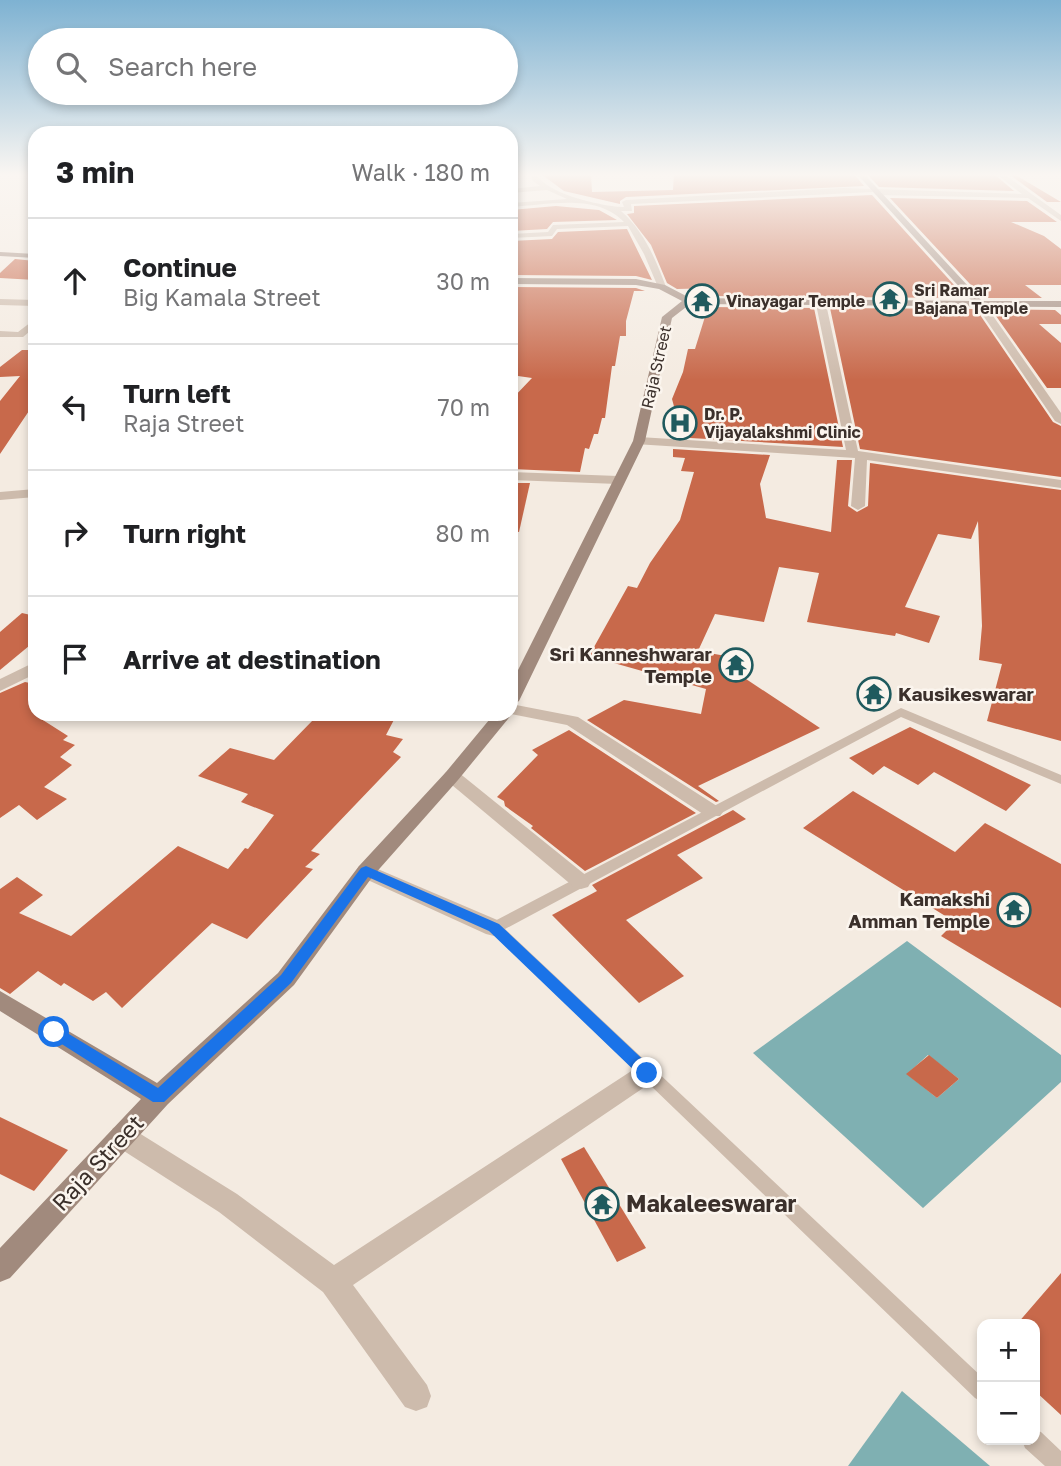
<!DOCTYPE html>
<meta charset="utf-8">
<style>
body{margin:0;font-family:"Golos Text",sans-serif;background:#f6f6f6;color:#202124}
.controls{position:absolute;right:21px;bottom:21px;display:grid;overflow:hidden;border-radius:14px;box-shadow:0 4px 10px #0003}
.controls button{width:63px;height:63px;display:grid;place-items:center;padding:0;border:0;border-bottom:2px solid #e0e0e0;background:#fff;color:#202124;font:35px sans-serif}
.stop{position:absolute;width:21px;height:21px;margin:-16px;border:5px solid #1a73e8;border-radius:50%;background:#fff}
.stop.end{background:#1a73e8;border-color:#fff;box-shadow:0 2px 7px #0008}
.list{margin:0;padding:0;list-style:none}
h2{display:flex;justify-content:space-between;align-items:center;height:91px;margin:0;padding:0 28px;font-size:30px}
h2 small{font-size:23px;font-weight:400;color:#757577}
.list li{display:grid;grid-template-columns:46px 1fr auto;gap:21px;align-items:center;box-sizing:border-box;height:126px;padding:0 28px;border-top:2px solid #e0e0e0}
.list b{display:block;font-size:26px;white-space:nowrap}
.list p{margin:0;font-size:23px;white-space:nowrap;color:#757577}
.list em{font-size:23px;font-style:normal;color:#757577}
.icon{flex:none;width:38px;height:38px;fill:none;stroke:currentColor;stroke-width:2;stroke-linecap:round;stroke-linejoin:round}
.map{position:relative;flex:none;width:1061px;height:1466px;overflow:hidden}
.search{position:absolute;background:#fff;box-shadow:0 4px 10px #0003;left:28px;top:28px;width:490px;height:77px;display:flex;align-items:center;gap:18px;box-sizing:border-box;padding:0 24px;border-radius:38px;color:#757577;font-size:26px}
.panel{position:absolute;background:#fff;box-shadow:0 4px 10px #0003;left:28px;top:126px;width:490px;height:595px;border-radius:21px}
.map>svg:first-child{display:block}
</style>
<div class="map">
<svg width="1061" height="1466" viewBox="0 0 1061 1466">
<rect width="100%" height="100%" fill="#f4ebe1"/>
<!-- water -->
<g fill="#7fb0b2" fill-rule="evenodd">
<path d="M907,941l154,114v27l-138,126 -170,-155zM928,1055l31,24 -22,19 -30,-24z"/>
<polygon points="902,1391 990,1466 848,1466"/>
</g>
<!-- building -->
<g fill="#c8694b">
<polygon points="541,174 591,174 592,192 673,190 674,174 854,174 864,186 626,197 620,201 620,204 564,191"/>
<polygon points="878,174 994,174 1014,191 879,187 868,175"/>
<polygon points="1009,174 1014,174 1061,202 1047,202"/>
<polygon points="872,195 966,298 712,296 715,288 677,289 667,283 651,245 627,214 634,213 634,206"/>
<polygon points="890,198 1027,201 1057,222 1011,222 1044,236 1061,249 1061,285 1025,285 1042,298 983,298"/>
<polygon points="556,206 599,210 617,220 553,222 547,229 511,231 511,210"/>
<polygon points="627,229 652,280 636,276 511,275 511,241 552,239 558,232"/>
<polygon points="15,259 35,261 35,280 0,278 0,273"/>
<polygon points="511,287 636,288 645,291 634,291 626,321 626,336 620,336 615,366 612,366 605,418 602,418 598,434 594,434 589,449 585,448 580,472 511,469 511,400 532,378 511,375"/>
<polygon points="708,307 814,308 843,447 673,437 674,425 679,425 672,399 683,372 688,349 695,349"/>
<polygon points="830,308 976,309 1053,422 1061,426 1061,477 860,449"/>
<polygon points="991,309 1055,310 1061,315 1061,324 1039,324 1061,343 1061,388 1047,388"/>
<polygon points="22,350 35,350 35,402 0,454 0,401 20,376 0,377 0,367"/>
<polygon points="673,449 770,455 760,484 766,518 831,532 837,460 852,460 848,506 857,512 868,506 870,463 1061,490 1061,741 987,721 1002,664 979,660 982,626 978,521 971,539 938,534 905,607 940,616 929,643 896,633 895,636 807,622 819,573 779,567 764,622 715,614 698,651 737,658 731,669 820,728 698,786 719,801 716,802 587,720 624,700 701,714 706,689 589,656 628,586 637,588 650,563 680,520 694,472 681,471 685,458 673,457"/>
<polygon points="511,483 530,483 519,532 511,531"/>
<polygon points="22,613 35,616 35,641 0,670 0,632"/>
<polygon points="25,682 35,684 35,715 68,736 63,740 75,745 60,757 72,765 44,787 67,799 37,820 19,805 0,818 0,693"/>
<polygon points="313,714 397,714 386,735 403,739 393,752 401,757 311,851 320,854 305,867 313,869 247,939 212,923 122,1008 106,992 93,1001 64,983 61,986 38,971 10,994 0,988 0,889 17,877 43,895 19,913 71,936 178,846 228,869 245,848 248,849 274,815 241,802 248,794 198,776 230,748 274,760 313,720"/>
<polygon points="910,727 967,754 1031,785 1006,811 934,772 918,785 884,766 873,775 849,758"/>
<polygon points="569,730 696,813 585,871 531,828 533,826 505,806 504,801 497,797 538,755 532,750"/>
<polygon points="853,791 955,852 985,823 1061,864 1061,1008 941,936 955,922 803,828"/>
<polygon points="733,810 746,819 677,855 703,878 626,920 684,976 639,1003 552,915 597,891 592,885"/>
<polygon points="929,1055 959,1079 937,1098 906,1074"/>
<polygon points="0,1117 68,1150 34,1191 0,1174"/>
<polygon points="584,1147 646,1248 617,1262 561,1159"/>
<polygon points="1061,1273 1061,1415 1035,1391 1035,1324 1017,1324"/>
</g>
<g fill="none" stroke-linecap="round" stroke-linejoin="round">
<!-- lane -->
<g fill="#cdbbac" fill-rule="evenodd">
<polygon points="901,708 1061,775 1061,784 901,717 505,929 982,1377 982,1402 975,1398 487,928 489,924"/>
<polygon points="1035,1430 1041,1432 1061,1451 1061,1466 1045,1466 1025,1448 1022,1440 1035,1440"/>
</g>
<!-- street -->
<g fill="#cdbbac" fill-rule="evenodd">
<path d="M530,174h7c8,20 68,33 87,33l-2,-5 4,-2 217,-12 179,6 -26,-20h8l57,41v6l-33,-23 -152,-3 -3,-3 -242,12 1,7h-11c23,20 35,49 45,76l-4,3 -4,-3 -14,-33 -16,-28 -71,3 -5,7 -41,2v-4l37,-2 5,-7 71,-3c-28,-29 -76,-17 -113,-15v-4l56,-4 -20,-9 -36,3v-4l29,-3 -7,-5z"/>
<polygon points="0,299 35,300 35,306 0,305"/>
<polygon points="821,301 826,304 858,451 1061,480 1061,488 867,460 865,506 858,510 851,506 855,458 635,444 635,438 639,437 846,450 816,304"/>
<polygon points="978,303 984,303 1061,413 1061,424 1055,421 976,305"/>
<polygon points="35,319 35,327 23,337 0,337 0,331 18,332"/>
<polygon points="511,472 618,476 624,480 618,484 511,480"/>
<polygon points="35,489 35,497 0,500 0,492"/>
<polygon points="35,662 35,674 0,691 0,679"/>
<polygon points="511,704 578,717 720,808 723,812 720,816 706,816 567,725 511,714"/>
<polygon points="452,770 458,772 588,877 591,882 588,887 581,889 574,887 446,780 443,776 446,772"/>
<polygon points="366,864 502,922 505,928 502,934 494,936 486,934 359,876 356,871 359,866"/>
<polygon points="647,1063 655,1066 659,1073 655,1080 353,1285 427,1385 431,1396 427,1407 416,1411 405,1407 323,1292 219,1212 113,1144 109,1136 113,1128 122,1125 131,1128 237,1194 334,1265 639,1066"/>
</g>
<!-- secondary -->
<g fill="#a18a7d" fill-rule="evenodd">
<polygon points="857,174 864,174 982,301 1061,301 1061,307 690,304 672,318 645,441 519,701 511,706 511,684 633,441 662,317 682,301 659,289 636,285 511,284 511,278 636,279 665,285 690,298 972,301"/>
<polygon points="0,252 35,254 35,258 0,256"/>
<polygon points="494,714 512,714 458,780 373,876 294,985 168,1104 10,1278 0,1282 0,1248 141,1099 0,1011 0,991 157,1083 278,973 359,866 446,772"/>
</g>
</g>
<!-- sky -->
<linearGradient id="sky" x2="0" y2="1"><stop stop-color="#7eb2d2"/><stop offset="0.46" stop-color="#faf6f2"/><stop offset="1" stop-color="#faf6f2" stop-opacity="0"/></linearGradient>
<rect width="1061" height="380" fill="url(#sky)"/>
<!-- route -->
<polygon fill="#1a73e8" points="366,866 499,924 652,1068 654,1073 652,1077 641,1077 489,931 368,877 291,983 164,1102 153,1102 49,1036 46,1032 49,1028 59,1028 158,1088 281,975 361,868"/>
<!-- icons -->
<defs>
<symbol id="temple-ring" viewBox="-11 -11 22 22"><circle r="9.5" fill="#fbf5ee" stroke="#1f5a5e" stroke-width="1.5"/><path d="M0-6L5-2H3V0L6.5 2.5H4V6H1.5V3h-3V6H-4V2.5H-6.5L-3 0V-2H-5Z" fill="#1f5a5e"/></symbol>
<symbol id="hospital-ring" viewBox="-11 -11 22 22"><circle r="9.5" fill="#fbf5ee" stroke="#1f5a5e" stroke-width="1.5"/><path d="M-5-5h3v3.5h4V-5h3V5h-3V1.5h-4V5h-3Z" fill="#1f5a5e"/></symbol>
</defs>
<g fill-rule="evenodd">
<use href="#temple-ring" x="871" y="280" width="38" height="38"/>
<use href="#temple-ring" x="683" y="282" width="38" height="38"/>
<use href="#hospital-ring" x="661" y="404" width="38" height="38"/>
<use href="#temple-ring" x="717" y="646" width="38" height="38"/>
<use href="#temple-ring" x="855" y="675" width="38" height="38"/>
<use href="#temple-ring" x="995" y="891" width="38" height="38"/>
<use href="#temple-ring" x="583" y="1185" width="38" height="38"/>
</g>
<g text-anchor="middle" stroke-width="5" stroke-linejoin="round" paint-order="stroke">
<!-- far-poi labels -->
<g font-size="16" font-weight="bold" fill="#3b302b" stroke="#fbf5ee" text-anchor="start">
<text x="914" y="296">Sri Ramar<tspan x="914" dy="18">Bajana Temple</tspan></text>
<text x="726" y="307">Vinayagar Temple</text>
<text x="704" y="420">Dr. P.<tspan x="704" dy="18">Vijayalakshmi Clinic</tspan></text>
</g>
<!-- far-street labels -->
<g font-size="16" fill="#3b302b" stroke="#fbf5ee">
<text transform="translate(656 367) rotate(-77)" y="6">Raja Street</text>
</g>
<!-- poi labels -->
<g font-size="19" font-weight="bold" fill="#3b302b" stroke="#fbf5ee" text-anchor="end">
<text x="712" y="661">Sri Kanneshwarar<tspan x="712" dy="22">Temple</tspan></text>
<text x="898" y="701" text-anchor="start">Kausikeswarar</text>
<text x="990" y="906">Kamakshi<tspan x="990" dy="22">Amman Temple</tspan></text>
</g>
<!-- near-street labels -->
<g font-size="23" fill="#3b302b" stroke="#fbf5ee">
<text transform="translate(98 1163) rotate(-47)" y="8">Raja Street</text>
</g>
<!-- near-poi labels -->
<g font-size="23" font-weight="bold" fill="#3b302b" stroke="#fbf5ee" text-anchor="start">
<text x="626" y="1212">Makaleeswarar</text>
</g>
</g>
</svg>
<div class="controls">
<button>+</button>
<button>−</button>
</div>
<div class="stop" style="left:54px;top:1032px"></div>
<div class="stop end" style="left:647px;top:1073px"></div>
<div class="search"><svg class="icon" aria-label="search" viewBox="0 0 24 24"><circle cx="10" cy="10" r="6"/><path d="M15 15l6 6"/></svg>Search here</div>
<section class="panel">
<h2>3 min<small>Walk · 180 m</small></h2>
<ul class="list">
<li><svg class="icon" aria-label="ahead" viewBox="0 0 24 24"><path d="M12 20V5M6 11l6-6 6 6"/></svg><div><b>Continue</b><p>Big Kamala Street</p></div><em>30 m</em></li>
<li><svg class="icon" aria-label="left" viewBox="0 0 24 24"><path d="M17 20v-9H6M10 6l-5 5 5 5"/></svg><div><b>Turn left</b><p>Raja Street</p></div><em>70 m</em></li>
<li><svg class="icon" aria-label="right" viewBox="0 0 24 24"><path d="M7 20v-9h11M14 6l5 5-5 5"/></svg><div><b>Turn right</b></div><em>80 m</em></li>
<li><svg class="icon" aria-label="arrive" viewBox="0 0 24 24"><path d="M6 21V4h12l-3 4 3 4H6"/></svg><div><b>Arrive at destination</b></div></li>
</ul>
</section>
</div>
